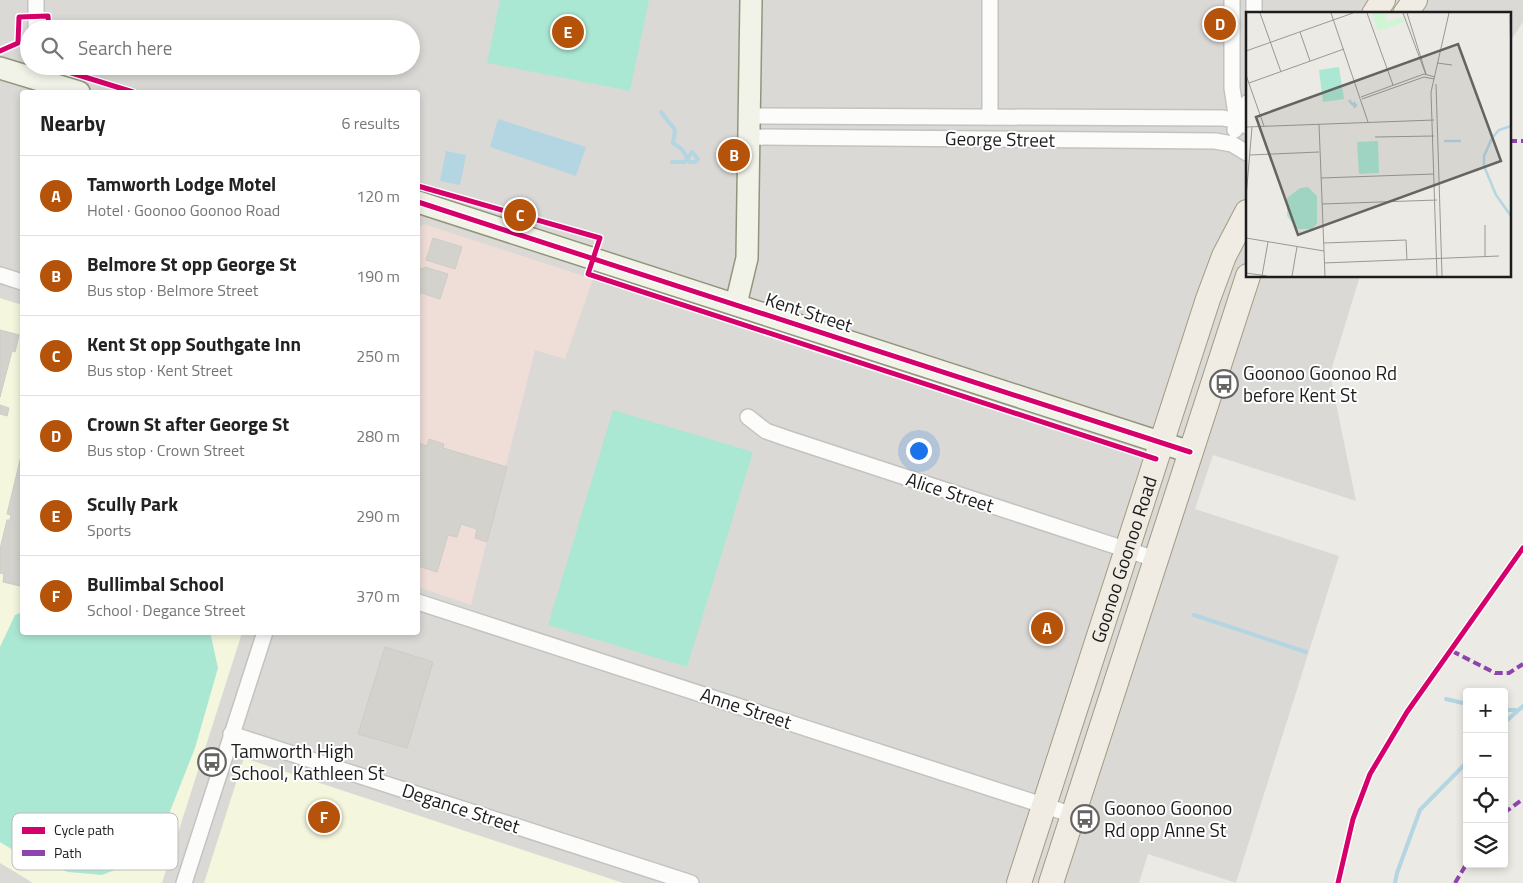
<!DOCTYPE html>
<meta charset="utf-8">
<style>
body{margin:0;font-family:"Titillium Web",sans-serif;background:#f6f6f6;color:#222}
.controls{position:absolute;right:15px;bottom:15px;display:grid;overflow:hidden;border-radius:5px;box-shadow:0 2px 8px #0003}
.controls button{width:45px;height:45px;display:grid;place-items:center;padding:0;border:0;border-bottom:1px solid #e0e0e0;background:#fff;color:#222;font:25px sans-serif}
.you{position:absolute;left:918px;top:450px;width:18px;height:18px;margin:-12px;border:4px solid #fff;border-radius:50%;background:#1a73e8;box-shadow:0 0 0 8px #1a73e833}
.badge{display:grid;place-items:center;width:32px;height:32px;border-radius:50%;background:#b45309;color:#fff;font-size:16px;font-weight:700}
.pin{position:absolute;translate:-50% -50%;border:2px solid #fff;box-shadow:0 1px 5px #0006}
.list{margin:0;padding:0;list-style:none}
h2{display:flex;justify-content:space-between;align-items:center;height:65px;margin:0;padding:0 20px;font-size:21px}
h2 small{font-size:16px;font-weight:400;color:#767676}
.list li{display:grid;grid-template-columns:32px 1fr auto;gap:15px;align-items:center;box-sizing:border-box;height:80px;padding:0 20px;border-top:1px solid #e0e0e0}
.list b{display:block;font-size:19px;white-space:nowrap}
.list p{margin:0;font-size:16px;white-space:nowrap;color:#767676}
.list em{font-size:16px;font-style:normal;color:#767676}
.icon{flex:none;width:28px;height:28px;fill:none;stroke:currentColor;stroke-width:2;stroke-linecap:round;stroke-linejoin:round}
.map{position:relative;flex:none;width:1523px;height:883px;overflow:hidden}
.search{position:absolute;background:#fff;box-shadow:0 2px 8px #0003;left:20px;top:20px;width:400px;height:55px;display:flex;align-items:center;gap:12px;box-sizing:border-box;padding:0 18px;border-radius:28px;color:#767676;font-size:19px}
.panel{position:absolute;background:#fff;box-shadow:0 2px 8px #0003;left:20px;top:90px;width:400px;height:545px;border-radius:5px}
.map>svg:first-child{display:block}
</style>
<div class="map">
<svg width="1523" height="883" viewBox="0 0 1523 883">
<rect width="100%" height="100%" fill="#eceae4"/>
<!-- residential -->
<path fill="#dad9d6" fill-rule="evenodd" d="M0,0h1523v22l-14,21v-29h-262v262h113l-30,98 26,127 -143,-46 -18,54 144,47 -103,327 -88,-29 -9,29h-1139zM29,29h382v37h-382zM22,92h396v540h-396z"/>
<!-- commercial -->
<polygon fill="#efddd7" points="424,224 593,279 565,359 535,350 471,605 418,587 418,228"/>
<!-- education -->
<g fill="#f5f6de">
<polygon points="0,298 22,305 22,632 242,633 162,883 33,883 0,863"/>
<polygon points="244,758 602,876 623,883 204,883"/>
</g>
<!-- pitch -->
<g fill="#abe8d3">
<polygon points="500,0 649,0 630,91 487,63"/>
<polygon points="613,410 753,452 687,667 548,625"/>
<polygon points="22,612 22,632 209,632 211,636 218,668 195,748 161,834 149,851 125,866 102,875 68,872 29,860 0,842 0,647 15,615"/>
</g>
<!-- water -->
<g fill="#b4d5e2">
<polygon points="498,119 586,147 576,176 490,147"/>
<polygon points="446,151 466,155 460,185 440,181"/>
</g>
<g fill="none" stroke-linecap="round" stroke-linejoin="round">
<!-- stream -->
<g stroke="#b4d5e2" stroke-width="4">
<path d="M661,112l14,18 -2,13c13,7 9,10 17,19h5l3,-3 -6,-7 -7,10h-13"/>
<polyline points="1194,615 1306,652"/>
<polyline points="1446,699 1467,704"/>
<polyline points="1504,710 1516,710"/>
<polyline points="1504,723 1523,706"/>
<polyline points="1395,883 1397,873 1420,810 1467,762"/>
</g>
</g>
<!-- building -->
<g fill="#d4d2cd" stroke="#cfcbc5">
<polygon points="433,238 462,247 455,269 426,260"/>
<polygon points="425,267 448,274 440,299 418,292 418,277 421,268 425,269"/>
<polygon points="0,330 19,335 15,352 12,351 0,397"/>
<polygon points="0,405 9,408 7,416 0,414"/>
<polygon points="429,439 444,444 443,448 507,467 487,542 475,538 477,529 461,524 457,537 448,535 437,572 418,566 418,568 418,443 427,446"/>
<polygon points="22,452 22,579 20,586 3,582 4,574 0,573 0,549 7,520 10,520 11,515 7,514"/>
<polygon points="385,647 433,662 407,748 358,734"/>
</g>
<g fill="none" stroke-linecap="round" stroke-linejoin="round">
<defs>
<g id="street">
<polyline points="1232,0 1232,88 1237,121 1235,130"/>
<polyline points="1254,14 1254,0"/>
<polyline points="36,29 36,0"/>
<polyline points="750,116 1223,118 1237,121 1247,126"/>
<polyline points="990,117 990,0"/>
<polyline points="1237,121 1247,103"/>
<polyline points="749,137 1215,141 1232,144 1247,153"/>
<polyline points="0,275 22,282"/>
<polyline points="748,417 766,431 786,438 1155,559"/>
<polyline points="418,602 1073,815"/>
<polyline points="231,734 691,883"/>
<polyline points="184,883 265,632"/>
</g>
<g id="secondary">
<polyline points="0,68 79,92"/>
<polyline points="418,202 1190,452"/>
<polyline points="736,304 747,258 751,0"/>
</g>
<g id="primary">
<polyline points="1374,14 1383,0"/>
<polyline points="1405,14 1415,0"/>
<path id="s1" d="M1019,883l189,-584 16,-43 23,-44"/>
<polyline points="1051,883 1248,276"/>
</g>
</defs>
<!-- street casing -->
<use href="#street" stroke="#c4c3c0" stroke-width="18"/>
<!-- secondary casing -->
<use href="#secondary" stroke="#92957c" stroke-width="24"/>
<!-- primary casing -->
<use href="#primary" stroke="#a29a81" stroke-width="26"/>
<!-- street -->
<use href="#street" stroke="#fcfcfb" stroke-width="15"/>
<!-- secondary -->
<use href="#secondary" stroke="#f2f3e8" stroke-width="21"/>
<!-- primary -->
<use href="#primary" stroke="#f0ece3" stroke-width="24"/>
<!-- quiet -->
<g stroke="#8e44ad" stroke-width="4" stroke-dasharray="8 4" stroke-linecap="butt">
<polyline points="1509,141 1523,141"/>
<polyline points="1452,651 1495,673 1509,673 1523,664"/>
<polyline points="1504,813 1523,799"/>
<polyline points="1455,883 1467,863"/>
</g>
<defs>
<g id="cycleway">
<polyline points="0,51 18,43 19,17 48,16 49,29"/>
<polyline points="58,66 62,70 133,92"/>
<polyline points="418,186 600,238 588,274 1156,459"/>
<polyline points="418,202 1190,452"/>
<polyline points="1338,883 1353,819 1370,774 1407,712 1523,548"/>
</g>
</defs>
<!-- cycleway casing -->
<use href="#cycleway" stroke="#fff" stroke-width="8"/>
<!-- cycleway -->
<use href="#cycleway" stroke="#d6006c" stroke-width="5"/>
</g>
<!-- icons -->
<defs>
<symbol id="bus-ring" viewBox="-11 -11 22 22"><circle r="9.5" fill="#fff" stroke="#656462" stroke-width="1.5"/><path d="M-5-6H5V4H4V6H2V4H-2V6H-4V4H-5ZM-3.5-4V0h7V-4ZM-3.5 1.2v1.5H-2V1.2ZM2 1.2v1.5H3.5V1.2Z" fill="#656462"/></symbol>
</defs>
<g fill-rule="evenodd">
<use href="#bus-ring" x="1208" y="368" width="32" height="32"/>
<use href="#bus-ring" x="196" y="746" width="32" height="32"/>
<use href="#bus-ring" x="1069" y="803" width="32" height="32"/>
</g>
<g text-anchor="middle" stroke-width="4" stroke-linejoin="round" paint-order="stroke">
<!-- street labels -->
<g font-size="19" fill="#1c1c1c" stroke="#fff">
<text transform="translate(1000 139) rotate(1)" y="7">George Street</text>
<text transform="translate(809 312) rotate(18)" y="7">Kent Street</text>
<text transform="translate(950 492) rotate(18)" y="7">Alice Street</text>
<text dy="7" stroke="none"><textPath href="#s1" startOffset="340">Goonoo Goonoo Road</textPath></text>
<text transform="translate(746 708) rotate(18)" y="7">Anne Street</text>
<text transform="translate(461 808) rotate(18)" y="7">Degance Street</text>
</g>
<!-- poi labels -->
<g font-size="19" fill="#1c1c1c" stroke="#fff" text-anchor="start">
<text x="1243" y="380">Goonoo Goonoo Rd<tspan x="1243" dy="22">before Kent St</tspan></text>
<text x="231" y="758">Tamworth High<tspan x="231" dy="22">School, Kathleen St</tspan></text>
<text x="1104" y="815">Goonoo Goonoo<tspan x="1104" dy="22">Rd opp Anne St</tspan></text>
</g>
</g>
<!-- overview -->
<g transform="translate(1246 12)">
<rect width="265" height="265" fill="#eceae4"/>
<path d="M126,1h12l3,9 15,-5 2,5 -26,9z" fill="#cff6d2"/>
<path d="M93,55l5,32 -21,3 -4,-32zM132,129l1,32 -20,1 -2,-32zM62,175l9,9v27l-5,6h-15l-10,-13v-18l13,-10z" fill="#abe8d3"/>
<path fill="none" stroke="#b4d5e2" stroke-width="2.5" d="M264,3l1,21M103,88l3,4h2v1h1v1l1,-1 -1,-1v2h-2M265,114l-12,4 -7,8 -8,18v10l12,29 15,21M198,129h17"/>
<path fill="none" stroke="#999894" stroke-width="1" d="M14,1l21,59M85,1l37,109M121,1l26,72M157,1l23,62M161,1l19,61M54,20l10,29M0,39l107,-38M191,51l15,2M0,63l18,51M3,71l95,-34M190,72l6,192M115,85l63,-23 11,3M116,87l62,-22 10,2M73,112l6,152M0,115l188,-7M129,125l59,-1M4,143l69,-3M75,166l113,-4M0,186l6,-71M76,192l115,-4M239,213v31M0,226l78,13M78,231l82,-3 1,20M78,251l175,-7M0,261l21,3M16,264l6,-34M46,264l5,-29M191,264l-6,-184 18,-79"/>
<path fill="#656462" fill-opacity="0.15" stroke="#656462" stroke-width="2.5" d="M212,32l43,117 -203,74 -42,-118z"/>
<rect width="265" height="265" fill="none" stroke="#1c1c1c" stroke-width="2.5"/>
</g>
<!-- legend -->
<rect x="12" y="813" width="166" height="57" rx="8" fill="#fff" stroke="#bbb" stroke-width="1"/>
<rect x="22" y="827" width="23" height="7" fill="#d6006c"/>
<rect x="22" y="850" width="23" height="6" fill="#8e44ad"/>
<g font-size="14" fill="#1c1c1c">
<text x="54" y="835">Cycle path</text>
<text x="54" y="858">Path</text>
</g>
</svg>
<div class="controls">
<button>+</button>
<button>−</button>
<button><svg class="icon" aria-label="locate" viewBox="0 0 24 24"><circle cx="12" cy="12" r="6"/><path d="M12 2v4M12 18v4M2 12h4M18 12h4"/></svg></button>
<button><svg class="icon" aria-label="layers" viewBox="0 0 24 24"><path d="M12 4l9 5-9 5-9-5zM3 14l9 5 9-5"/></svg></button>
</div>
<div class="you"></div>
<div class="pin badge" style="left:1047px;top:628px">A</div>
<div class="pin badge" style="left:734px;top:155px">B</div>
<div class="pin badge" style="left:520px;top:215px">C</div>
<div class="pin badge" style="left:1220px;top:24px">D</div>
<div class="pin badge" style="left:568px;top:32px">E</div>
<div class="pin badge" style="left:324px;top:817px">F</div>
<div class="search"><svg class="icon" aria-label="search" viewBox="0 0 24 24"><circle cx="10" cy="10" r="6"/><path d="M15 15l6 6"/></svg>Search here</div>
<section class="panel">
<h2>Nearby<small>6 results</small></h2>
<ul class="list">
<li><span class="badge">A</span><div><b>Tamworth Lodge Motel</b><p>Hotel · Goonoo Goonoo Road</p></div><em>120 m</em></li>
<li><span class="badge">B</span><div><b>Belmore St opp George St</b><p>Bus stop · Belmore Street</p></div><em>190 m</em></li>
<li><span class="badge">C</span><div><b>Kent St opp Southgate Inn</b><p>Bus stop · Kent Street</p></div><em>250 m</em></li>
<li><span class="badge">D</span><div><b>Crown St after George St</b><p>Bus stop · Crown Street</p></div><em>280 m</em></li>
<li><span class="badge">E</span><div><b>Scully Park</b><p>Sports</p></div><em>290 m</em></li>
<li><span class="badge">F</span><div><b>Bullimbal School</b><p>School · Degance Street</p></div><em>370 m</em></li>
</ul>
</section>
</div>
